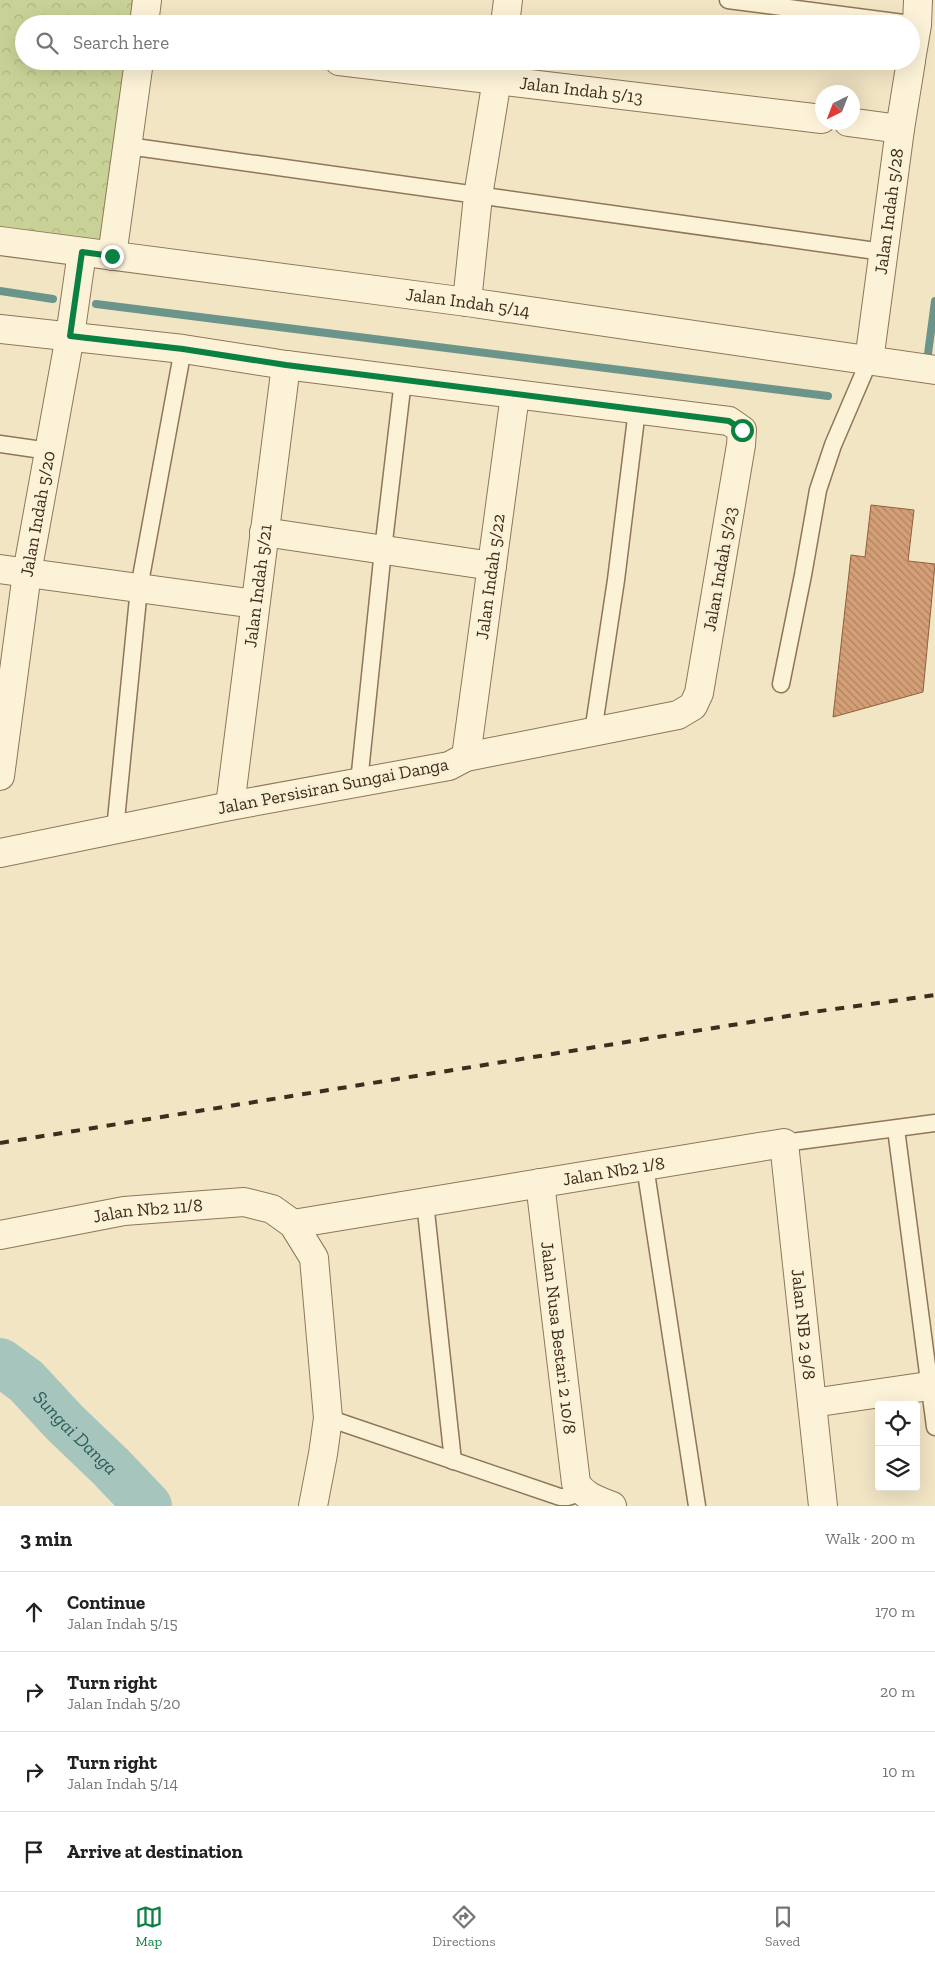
<!DOCTYPE html>
<meta charset="utf-8">
<style>
body{margin:0;font-family:"Zilla Slab",serif;background:#f2f2f2;color:#222}
.controls{position:absolute;right:15px;bottom:15px;display:grid;overflow:hidden;border-radius:5px;box-shadow:0 5px 20px #0002}
.controls button{width:45px;height:45px;display:grid;place-items:center;padding:0;border:0;border-bottom:1px solid #e0e0e0;background:#fff;color:#222;font:25px sans-serif}
.compass{position:absolute;left:815px;top:85px;width:45px;height:45px;border-radius:50%;background:#fff;box-shadow:0 5px 20px #0002;rotate:222deg}
.stop{position:absolute;width:15px;height:15px;margin:-11px;border:4px solid #0b8043;border-radius:50%;background:#fff}
.stop.end{background:#0b8043;border-color:#fff;box-shadow:0 1px 5px #0008}
.list{margin:0;padding:0;list-style:none}
h2{display:flex;justify-content:space-between;align-items:center;height:65px;margin:0;padding:0 20px;font-size:21px}
h2 small{font-size:16px;font-weight:400;color:#767676}
.list li{display:grid;grid-template-columns:32px 1fr auto;gap:15px;align-items:center;box-sizing:border-box;height:80px;padding:0 20px;border-top:1px solid #e0e0e0}
.list b{display:block;font-size:19px;white-space:nowrap}
.list p{margin:0;font-size:16px;white-space:nowrap;color:#767676}
.list em{font-size:16px;font-style:normal;color:#767676}
.icon{flex:none;width:28px;height:28px;fill:none;stroke:currentColor;stroke-width:2;stroke-linecap:round;stroke-linejoin:round}
.map{position:relative;flex:none;width:935px;height:1506px;overflow:hidden}
.search{position:absolute;background:#fff;box-shadow:0 5px 20px #0002;left:15px;right:15px;top:15px;height:55px;display:flex;align-items:center;gap:12px;box-sizing:border-box;padding:0 18px;border-radius:28px;color:#767676;font-size:19px}
.sheet{height:385px;background:#fff}
nav{display:flex;justify-content:space-around;align-items:center;box-sizing:border-box;height:70px;border-top:1px solid #e0e0e0;background:#fff;font-size:14px;color:#767676}
nav a{display:grid;justify-items:center;gap:2px}
nav .on{color:#0b8043}
.map>svg:first-child{display:block}
</style>
<div class="map">
<svg width="935" height="1506" viewBox="0 0 935 1506">
<defs>
<pattern id="park-crowns" width="20" height="18" patternUnits="userSpaceOnUse" patternTransform="scale(1.25)"><rect width="20" height="18" fill="#c9d296"/><path d="M2 6a3 3 0 1 1 6 0M12 15a3 3 0 1 1 6 0" fill="none" stroke="#aeb581"/></pattern>
<pattern id="building-back-hatch" width="6" height="6" patternUnits="userSpaceOnUse" patternTransform="scale(1.25)"><rect width="6" height="6" fill="#d49f76"/><path d="M-1 5l2 2M0 0l6 6M5-1l2 2" fill="none" stroke="#ad8260"/></pattern>
</defs>
<rect width="100%" height="100%" fill="#f2e5c4"/>
<!-- park -->
<polygon fill="url(#park-crowns)" points="0,0 147,0 144,24 24,24 24,61 139,61 112,256 0,241"/>
<g fill="none" stroke-linecap="round" stroke-linejoin="round">
<!-- stream -->
<g stroke="#6b948b" stroke-width="8">
<polyline points="0,291 53,299"/>
<polyline points="96,304 828,396"/>
<polyline points="928,354 935,301"/>
</g>
<!-- river -->
<path stroke="#a6c5bc" stroke-width="48" id="s1" d="M0,1362l26,19 39,42 46,44 37,39"/>
</g>
<!-- building -->
<polygon fill="url(#building-back-hatch)" stroke="#905f3c" points="871,505 914,510 908,561 935,564 923,692 833,717 851,555 865,557"/>
<g fill="none" stroke-linecap="round" stroke-linejoin="round">
<defs>
<g id="lane">
<polyline points="728,0 911,24"/>
<polyline points="128,146 883,252"/>
<polyline points="0,444 49,451"/>
<polyline points="781,684 803,575 818,490 833,445 869,361"/>
<polyline points="593,732 616,580 637,410"/>
<polyline points="359,782 383,550 403,380"/>
<polyline points="115,830 139,588 183,349"/>
<polyline points="896,1129 935,1427"/>
<polyline points="784,1143 935,1123"/>
<polyline points="645,1166 697,1506"/>
<polyline points="425,1202 453,1461"/>
<polyline points="328,1418 560,1497 568,1497 582,1492"/>
</g>
<g id="street">
<polyline points="144,24 147,0"/>
<polyline points="505,24 508,0"/>
<polyline points="911,60 917,25 918,0"/>
<path id="s2" d="M339,61l483,58"/>
<polyline points="848,122 900,129"/>
<path id="s3" d="M0,241l467,61 468,68"/>
<polyline points="112,256 139,61"/>
<polyline points="467,302 478,196 500,61"/>
<polyline points="0,329 183,349 286,365 729,421 742,430 741,445 699,693 693,706 678,715 466,757 449,766 230,806 0,853"/>
<path id="s4" d="M869,361l31,-232 11,-68"/>
<polyline points="264,532 492,566"/>
<polyline points="0,569 255,604"/>
<path id="s5" d="M466,757l49,-362"/>
<path id="s6" d="M0,776l27,-203 43,-237 12,-84"/>
<path id="s7" d="M230,806l56,-441"/>
<path id="s8" d="M540,1183l36,300c9,14 21,17 36,23"/>
<path id="s9" d="M293,1224l491,-81 39,363"/>
<path id="s10" d="M0,1235l124,-24 120,-9 28,7 21,15 21,34 14,160 -5,36 -10,52"/>
<polyline points="812,1403 935,1385"/>
</g>
</defs>
<!-- lane casing -->
<use href="#lane" stroke="#8f7658" stroke-width="19"/>
<!-- street casing -->
<use href="#street" stroke="#8f7658" stroke-width="30"/>
<!-- lane -->
<use href="#lane" stroke="#fcf2d8" stroke-width="16"/>
<!-- street -->
<use href="#street" stroke="#fcf2d8" stroke-width="28"/>
<!-- rail -->
<polyline stroke="#3d2d1d" stroke-width="4" stroke-dasharray="9 9" stroke-linecap="butt" points="0,1143 813,1012 935,995"/>
</g>
<g fill="none" stroke-linecap="round" stroke-linejoin="round">
<!-- route -->
<polyline stroke="#0b8043" stroke-width="6" points="112,256 82,252 70,336 183,349 286,365 729,421 742,430"/>
</g>
<g text-anchor="middle" stroke-width="5" stroke-linejoin="round" paint-order="stroke">
<!-- street labels -->
<g font-size="18" fill="#3d2d1d" stroke="#f9efd4">
<text dy="6" stroke="none"><textPath href="#s2" startOffset="244">Jalan Indah 5/13</textPath></text>
<text dy="6" stroke="none"><textPath href="#s4" startOffset="151">Jalan Indah 5/28</textPath></text>
<text dy="6" stroke="none"><textPath href="#s3" startOffset="472">Jalan Indah 5/14</textPath></text>
<text dy="6" stroke="none"><textPath href="#s6" startOffset="265">Jalan Indah 5/20</textPath></text>
<text transform="translate(720 569) rotate(-80)" y="6">Jalan Indah 5/23</text>
<text dy="6" stroke="none"><textPath href="#s5" startOffset="182">Jalan Indah 5/22</textPath></text>
<text dy="6" stroke="none"><textPath href="#s7" startOffset="222">Jalan Indah 5/21</textPath></text>
<text transform="translate(333 786) rotate(-11)" y="6">Jalan Persisiran Sungai Danga</text>
<text dy="6" stroke="none"><textPath href="#s9" startOffset="325">Jalan Nb2 1/8</textPath></text>
<text dy="6" stroke="none"><textPath href="#s10" startOffset="150">Jalan Nb2 11/8</textPath></text>
<text dy="6" stroke="none"><textPath href="#s9" startOffset="680">Jalan NB 2 9/8</textPath></text>
<text dy="6" stroke="none"><textPath href="#s8" startOffset="156">Jalan Nusa Bestari 2 10/8</textPath></text>
</g>
<!-- water labels -->
<g font-size="19" font-style="italic" fill="#2b5e5c" stroke="#f9efd4">
<text dy="7" stroke="none"><textPath href="#s1" startOffset="104">Sungai Danga</textPath></text>
</g>
</g>
</svg>
<div class="controls">
<button><svg class="icon" aria-label="locate" viewBox="0 0 24 24"><circle cx="12" cy="12" r="6"/><path d="M12 2v4M12 18v4M2 12h4M18 12h4"/></svg></button>
<button><svg class="icon" aria-label="layers" viewBox="0 0 24 24"><path d="M12 4l9 5-9 5-9-5zM3 14l9 5 9-5"/></svg></button>
</div>
<svg class="compass" viewBox="-18 -18 36 36"><path d="M0-13l5 13h-10z" fill="#e53935"/><path d="M0 13l5-13h-10z" fill="#767676"/></svg>
<div class="stop" style="left:742px;top:430px"></div>
<div class="stop end" style="left:112px;top:256px"></div>
<div class="search"><svg class="icon" aria-label="search" viewBox="0 0 24 24"><circle cx="10" cy="10" r="6"/><path d="M15 15l6 6"/></svg>Search here</div>
</div>
<section class="sheet">
<h2>3 min<small>Walk · 200 m</small></h2>
<ul class="list">
<li><svg class="icon" aria-label="ahead" viewBox="0 0 24 24"><path d="M12 20V5M6 11l6-6 6 6"/></svg><div><b>Continue</b><p>Jalan Indah 5/15</p></div><em>170 m</em></li>
<li><svg class="icon" aria-label="right" viewBox="0 0 24 24"><path d="M7 20v-9h11M14 6l5 5-5 5"/></svg><div><b>Turn right</b><p>Jalan Indah 5/20</p></div><em>20 m</em></li>
<li><svg class="icon" aria-label="right" viewBox="0 0 24 24"><path d="M7 20v-9h11M14 6l5 5-5 5"/></svg><div><b>Turn right</b><p>Jalan Indah 5/14</p></div><em>10 m</em></li>
<li><svg class="icon" aria-label="arrive" viewBox="0 0 24 24"><path d="M6 21V4h12l-3 4 3 4H6"/></svg><div><b>Arrive at destination</b></div></li>
</ul>
</section>
<nav>
<a class="on"><svg class="icon" aria-label="map" viewBox="0 0 24 24"><path d="M3 6l6-2 6 2 6-2v14l-6 2-6-2-6 2zM9 4v14M15 6v14"/></svg>Map</a>
<a><svg class="icon" aria-label="directions" viewBox="0 0 24 24"><path d="M12 3l9 9-9 9-9-9zM9 14v-3h6M13 9l2 2-2 2"/></svg>Directions</a>
<a><svg class="icon" aria-label="saved" viewBox="0 0 24 24"><path d="M7 4h10v16l-5-4-5 4z"/></svg>Saved</a>
</nav>
